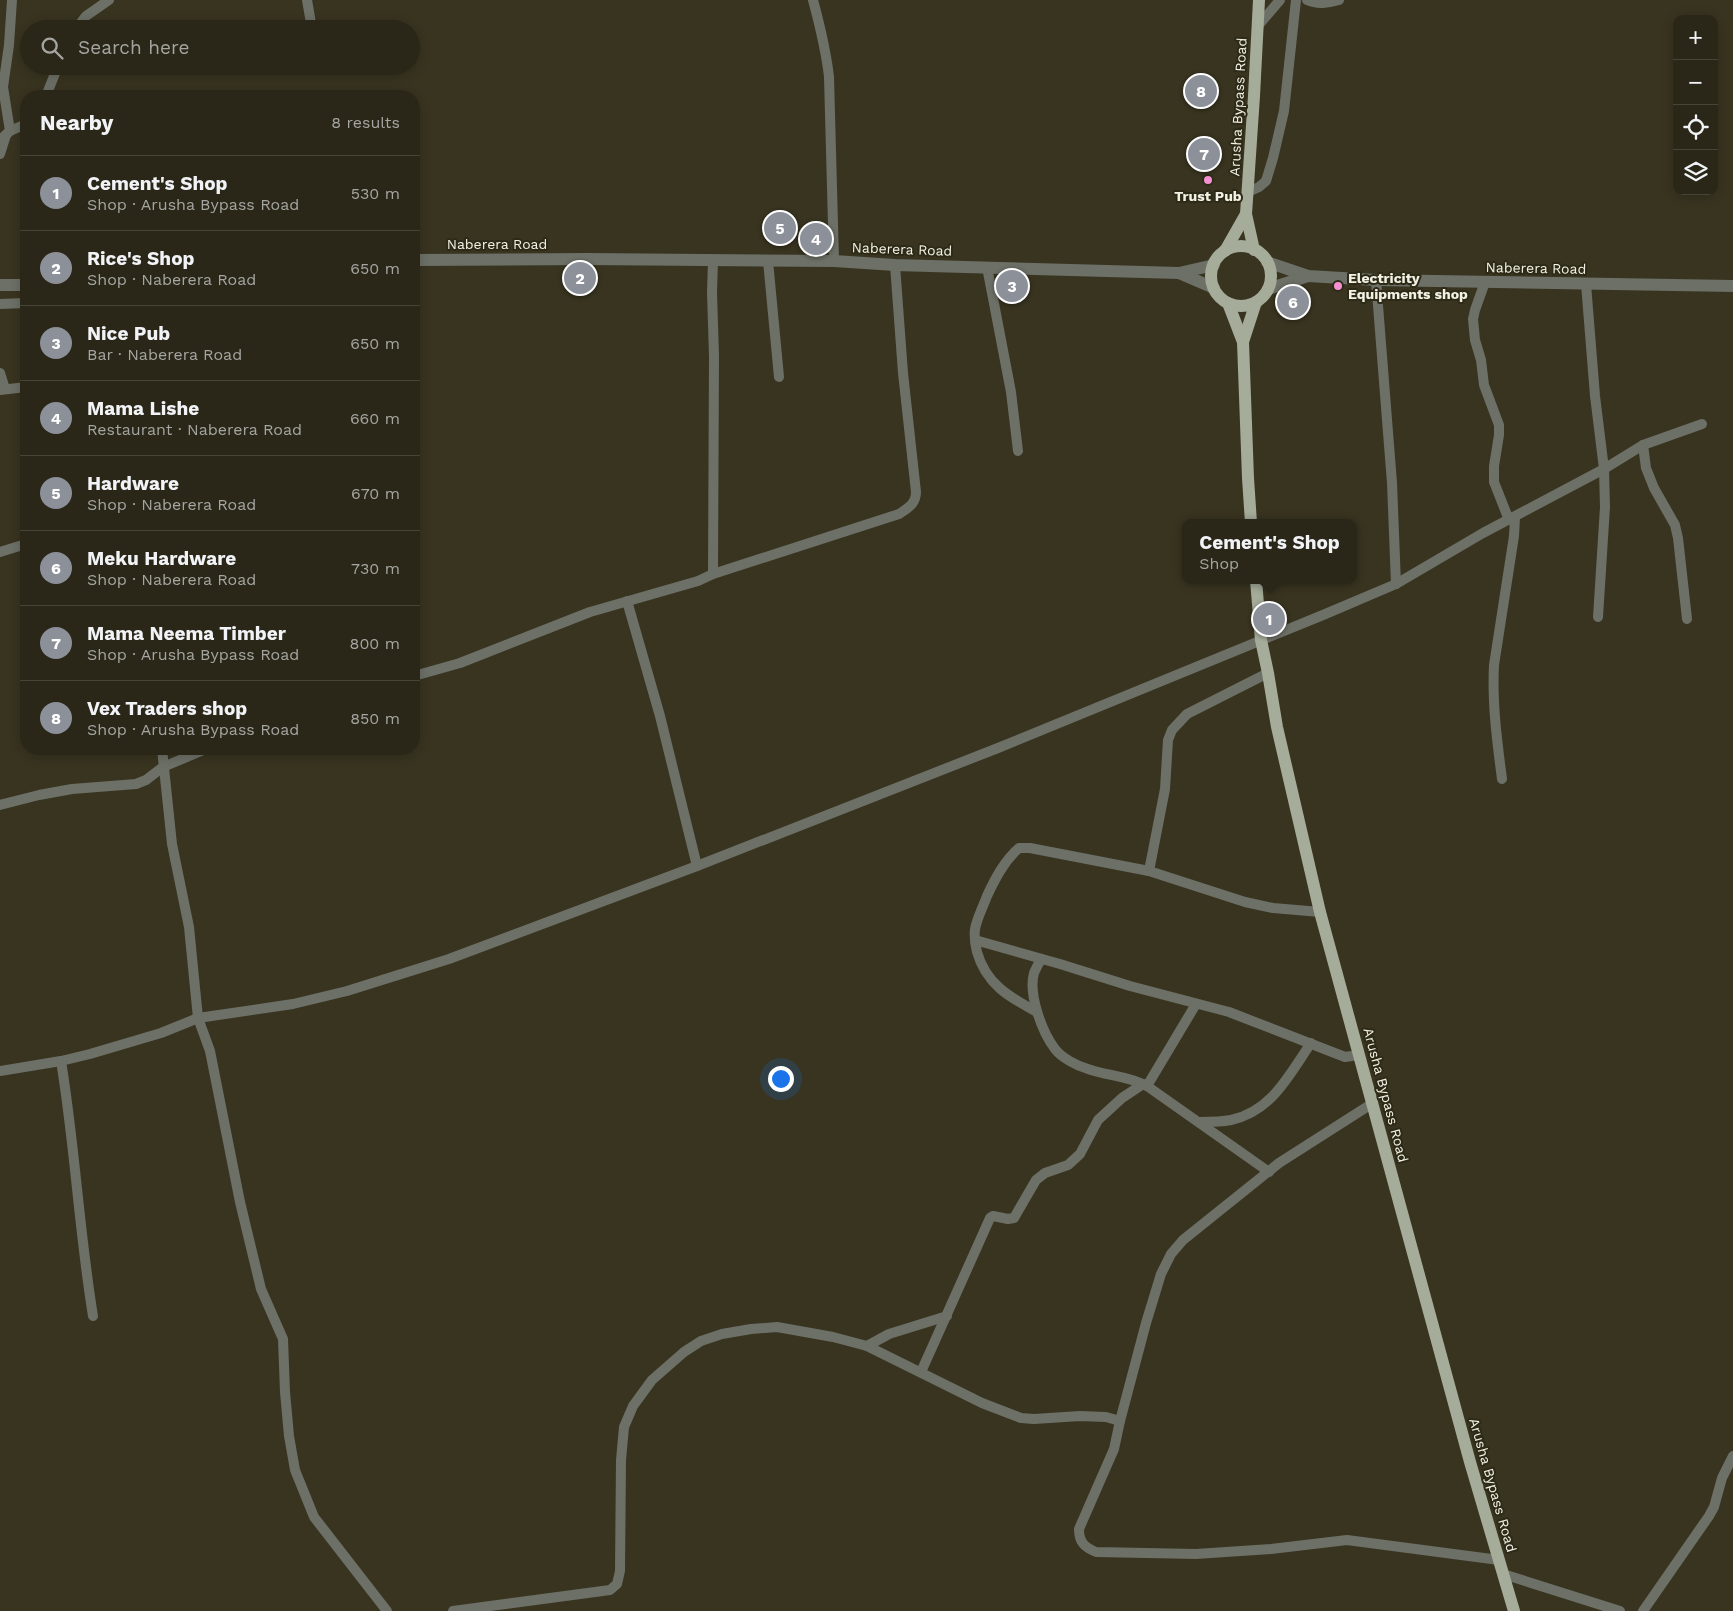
<!DOCTYPE html>
<meta charset="utf-8">
<style>
body{margin:0;font-family:"Work Sans",sans-serif;background:#322f21;color:#f1f3f6}
.controls{position:absolute;right:15px;top:15px;display:grid;overflow:hidden;border-radius:10px;box-shadow:0 2px 12px #0003}
.controls button{width:45px;height:45px;display:grid;place-items:center;padding:0;border:0;border-bottom:1px solid #464437;background:#2a2718;color:#f1f3f6;font:25px sans-serif}
.you{position:absolute;left:780px;top:1078px;width:18px;height:18px;margin:-12px;border:4px solid #fff;border-radius:50%;background:#1a73e8;box-shadow:0 0 0 8px #1a73e833}
.badge{display:grid;place-items:center;width:32px;height:32px;border-radius:50%;background:#8c9099;color:#fff;font-size:16px;font-weight:700}
.pin{position:absolute;translate:-50% -50%;border:2px solid #fff;box-shadow:0 1px 5px #0006}
.popup{position:absolute;left:1182px;top:519px;width:175px;height:65px;box-sizing:border-box;display:grid;place-content:center;border-radius:10px;background:#2a2718;filter:drop-shadow(0 1px 4px #0005);font-size:16px;white-space:nowrap;color:#a5a5a2}
.popup b{font-size:19px;color:#f1f3f6}
.popup::after{content:'';position:absolute;left:50%;top:100%;margin-left:-10px;border:10px solid transparent;border-top-color:#2a2718}
.list{margin:0;padding:0;list-style:none}
h2{display:flex;justify-content:space-between;align-items:center;height:65px;margin:0;padding:0 20px;font-size:21px}
h2 small{font-size:16px;font-weight:400;color:#a5a5a2}
.list li{display:grid;grid-template-columns:32px 1fr auto;gap:15px;align-items:center;box-sizing:border-box;height:75px;padding:0 20px;border-top:1px solid #464437}
.list b{display:block;font-size:19px;white-space:nowrap}
.list p{margin:0;font-size:16px;white-space:nowrap;color:#a5a5a2}
.list em{font-size:16px;font-style:normal;color:#a5a5a2}
.icon{flex:none;width:28px;height:28px;fill:none;stroke:currentColor;stroke-width:2;stroke-linecap:round;stroke-linejoin:round}
.map{position:relative;flex:none;width:1733px;height:1611px;overflow:hidden}
.search{position:absolute;background:#2a2718;box-shadow:0 2px 12px #0003;left:20px;top:20px;width:400px;height:55px;display:flex;align-items:center;gap:12px;box-sizing:border-box;padding:0 18px;border-radius:28px;color:#a5a5a2;font-size:19px}
.panel{position:absolute;background:#2a2718;box-shadow:0 2px 12px #0003;left:20px;top:90px;width:400px;height:665px;border-radius:20px}
.map>svg:first-child{display:block}
</style>
<div class="map">
<svg width="1733" height="1611" viewBox="0 0 1733 1611">
<rect width="100%" height="100%" fill="#383420"/>
<g fill="none" stroke-linecap="round" stroke-linejoin="round">
<!-- minor -->
<g stroke="#6d7067" stroke-width="10">
<polyline points="307,0 312,29"/>
<path d="M813,0c7,26 13,50 16,77l5,184"/>
<path d="M1307,0c11,5 21,3 32,0"/>
<polyline points="1257,27 1280,0"/>
<polyline points="76,29 86,16 109,0"/>
<polyline points="46,96 58,66"/>
<polyline points="10,131 3,87 9,45 12,0"/>
<polyline points="0,140 10,131 26,124"/>
<polyline points="0,154 6,135"/>
<polyline points="1248,192 1259,187 1266,181 1273,158 1284,111 1296,0"/>
<polyline points="768,261 779,377"/>
<polyline points="987,267 1011,392 1018,451"/>
<polyline points="1376,280 1392,483 1396,584"/>
<polyline points="1485,282 1475,310 1473,319 1475,340 1481,360 1484,385 1499,425 1499,435 1494,466 1494,482 1509,520"/>
<polyline points="1586,284 1595,396 1604,469 1605,507 1598,617"/>
<polyline points="0,304 26,303"/>
<polyline points="0,373 5,389"/>
<polyline points="0,390 26,387"/>
<polyline points="1643,445 1646,468 1654,488 1675,525 1678,538 1687,619"/>
<polyline points="0,552 26,544"/>
<polyline points="713,574 714,356 712,293 713,260"/>
<polyline points="627,601 660,716 697,866"/>
<path d="M414,676l46,-13 130,-51 108,-31 15,-7 186,-60c9,-6 17,-10 17,-22l-13,-119 -8,-108"/>
<polyline points="162,749 172,844 189,927 198,1018 210,1051 240,1202 261,1289 283,1339 285,1392 289,1436 295,1470 314,1517 387,1611"/>
<path d="M1502,779c-5,-38 -10,-76 -8,-114l20,-129 1,-18"/>
<polyline points="0,805 39,795 72,789 136,784 146,780 163,767 206,749"/>
<polyline points="1149,871 1165,789 1168,740 1172,730 1187,714 1268,673"/>
<polyline points="975,940 1060,964 1130,986 1229,1012 1345,1057 1359,1055"/>
<path d="M1041,959c-2,4 -5,9 -7,14 -6,21 8,59 21,76 7,9 22,17 33,20 20,7 40,7 59,17l122,86"/>
<path d="M1037,1012c-28,-15 -51,-28 -60,-60 -2,-8 -3,-15 -2,-23 2,-11 8,-22 12,-33 8,-17 17,-35 32,-48h11l119,23 96,31 28,6 47,4"/>
<path d="M61,1061c14,85 18,170 32,255"/>
<polyline points="0,1071 61,1061 90,1054 161,1033 198,1018 293,1004 347,991 449,959 697,866 998,748 1323,615 1396,584 1483,533 1604,469 1643,445 1702,424"/>
<polyline points="1147,1086 1196,1004"/>
<path d="M1199,1122c11,0 22,0 32,-2 41,-9 58,-45 80,-77"/>
<polyline points="867,1346 889,1334 947,1316"/>
<polyline points="921,1372 990,1218 993,1216 1008,1219 1014,1218 1036,1180 1045,1173 1068,1165 1080,1154 1098,1120 1122,1098 1143,1084"/>
<polyline points="1120,1421 1146,1323 1161,1274 1171,1254 1183,1240 1279,1163 1373,1103"/>
<polyline points="1503,1574 1620,1611"/>
<path d="M453,1611l157,-21 7,-6 3,-13 1,-111 3,-33 9,-21 19,-26 32,-28 17,-11 21,-7 29,-5 26,-2 56,10 34,9 115,57 39,15 13,1 46,-3 26,1 14,4 -6,28 -35,80c0,13 5,18 17,23l100,2 75,-5 76,-9 152,20"/>
<polyline points="1643,1611 1709,1516 1714,1507 1722,1478 1733,1456"/>
</g>
<!-- tertiary -->
<g stroke="#6d7067" stroke-width="12">
<polyline points="414,260 587,259 834,261 895,265 1179,273 1214,265"/>
<polyline points="1267,262 1308,276 1376,280 1733,286"/>
<polyline points="1179,273 1214,288"/>
<polyline points="0,285 26,285"/>
<polyline points="1268,289 1308,276"/>
</g>
<!-- primary -->
<g stroke="#a5ac99" stroke-width="12">
<circle cx="1241" cy="276" r="30"/>
<polyline points="1254,250 1246,214 1254,96 1259,0"/>
<polyline points="1225,251 1246,214"/>
<polyline points="1228,303 1243,342 1248,478 1251,523"/>
<polyline points="1243,342 1256,302"/>
<polyline points="1256,580 1261,640 1268,673 1277,727 1320,912 1470,1462 1514,1611"/>
</g>
</g>
<!-- markers -->
<g fill="#f591d2" stroke="#2d2a17" stroke-width="2">
<circle cx="1208" cy="180" r="5"/>
<circle cx="1338" cy="286" r="5"/>
</g>
<g text-anchor="middle" stroke-width="4" stroke-linejoin="round" paint-order="stroke">
<!-- street labels -->
<g font-size="14" fill="#f2f1e4" stroke="#2d2a17">
<text transform="translate(1238 107) rotate(-87)" y="5">Arusha Bypass Road</text>
<text x="497" y="249">Naberera Road</text>
<text transform="translate(902 249) rotate(2)" y="5">Naberera Road</text>
<text transform="translate(1536 268) rotate(1)" y="5">Naberera Road</text>
<text transform="translate(1386 1095) rotate(75)" y="5">Arusha Bypass Road</text>
<text transform="translate(1493 1485) rotate(74)" y="5">Arusha Bypass Road</text>
</g>
<!-- poi labels -->
<g font-size="14" font-weight="bold" fill="#f2f1e4" stroke="#2d2a17">
<text x="1208" y="201">Trust Pub</text>
<text x="1348" y="283" text-anchor="start">Electricity<tspan x="1348" dy="16">Equipments shop</tspan></text>
</g>
</g>
</svg>
<div class="controls">
<button>+</button>
<button>−</button>
<button><svg class="icon" aria-label="locate" viewBox="0 0 24 24"><circle cx="12" cy="12" r="6"/><path d="M12 2v4M12 18v4M2 12h4M18 12h4"/></svg></button>
<button><svg class="icon" aria-label="layers" viewBox="0 0 24 24"><path d="M12 4l9 5-9 5-9-5zM3 14l9 5 9-5"/></svg></button>
</div>
<div class="you"></div>
<div class="pin badge" style="left:1269px;top:619px">1</div>
<div class="popup"><b>Cement's Shop</b>Shop</div>
<div class="pin badge" style="left:580px;top:278px">2</div>
<div class="pin badge" style="left:1012px;top:286px">3</div>
<div class="pin badge" style="left:816px;top:239px">4</div>
<div class="pin badge" style="left:780px;top:228px">5</div>
<div class="pin badge" style="left:1293px;top:302px">6</div>
<div class="pin badge" style="left:1204px;top:154px">7</div>
<div class="pin badge" style="left:1201px;top:91px">8</div>
<div class="search"><svg class="icon" aria-label="search" viewBox="0 0 24 24"><circle cx="10" cy="10" r="6"/><path d="M15 15l6 6"/></svg>Search here</div>
<section class="panel">
<h2>Nearby<small>8 results</small></h2>
<ul class="list">
<li><span class="badge">1</span><div><b>Cement's Shop</b><p>Shop · Arusha Bypass Road</p></div><em>530 m</em></li>
<li><span class="badge">2</span><div><b>Rice's Shop</b><p>Shop · Naberera Road</p></div><em>650 m</em></li>
<li><span class="badge">3</span><div><b>Nice Pub</b><p>Bar · Naberera Road</p></div><em>650 m</em></li>
<li><span class="badge">4</span><div><b>Mama Lishe</b><p>Restaurant · Naberera Road</p></div><em>660 m</em></li>
<li><span class="badge">5</span><div><b>Hardware</b><p>Shop · Naberera Road</p></div><em>670 m</em></li>
<li><span class="badge">6</span><div><b>Meku Hardware</b><p>Shop · Naberera Road</p></div><em>730 m</em></li>
<li><span class="badge">7</span><div><b>Mama Neema Timber</b><p>Shop · Arusha Bypass Road</p></div><em>800 m</em></li>
<li><span class="badge">8</span><div><b>Vex Traders shop</b><p>Shop · Arusha Bypass Road</p></div><em>850 m</em></li>
</ul>
</section>
</div>
